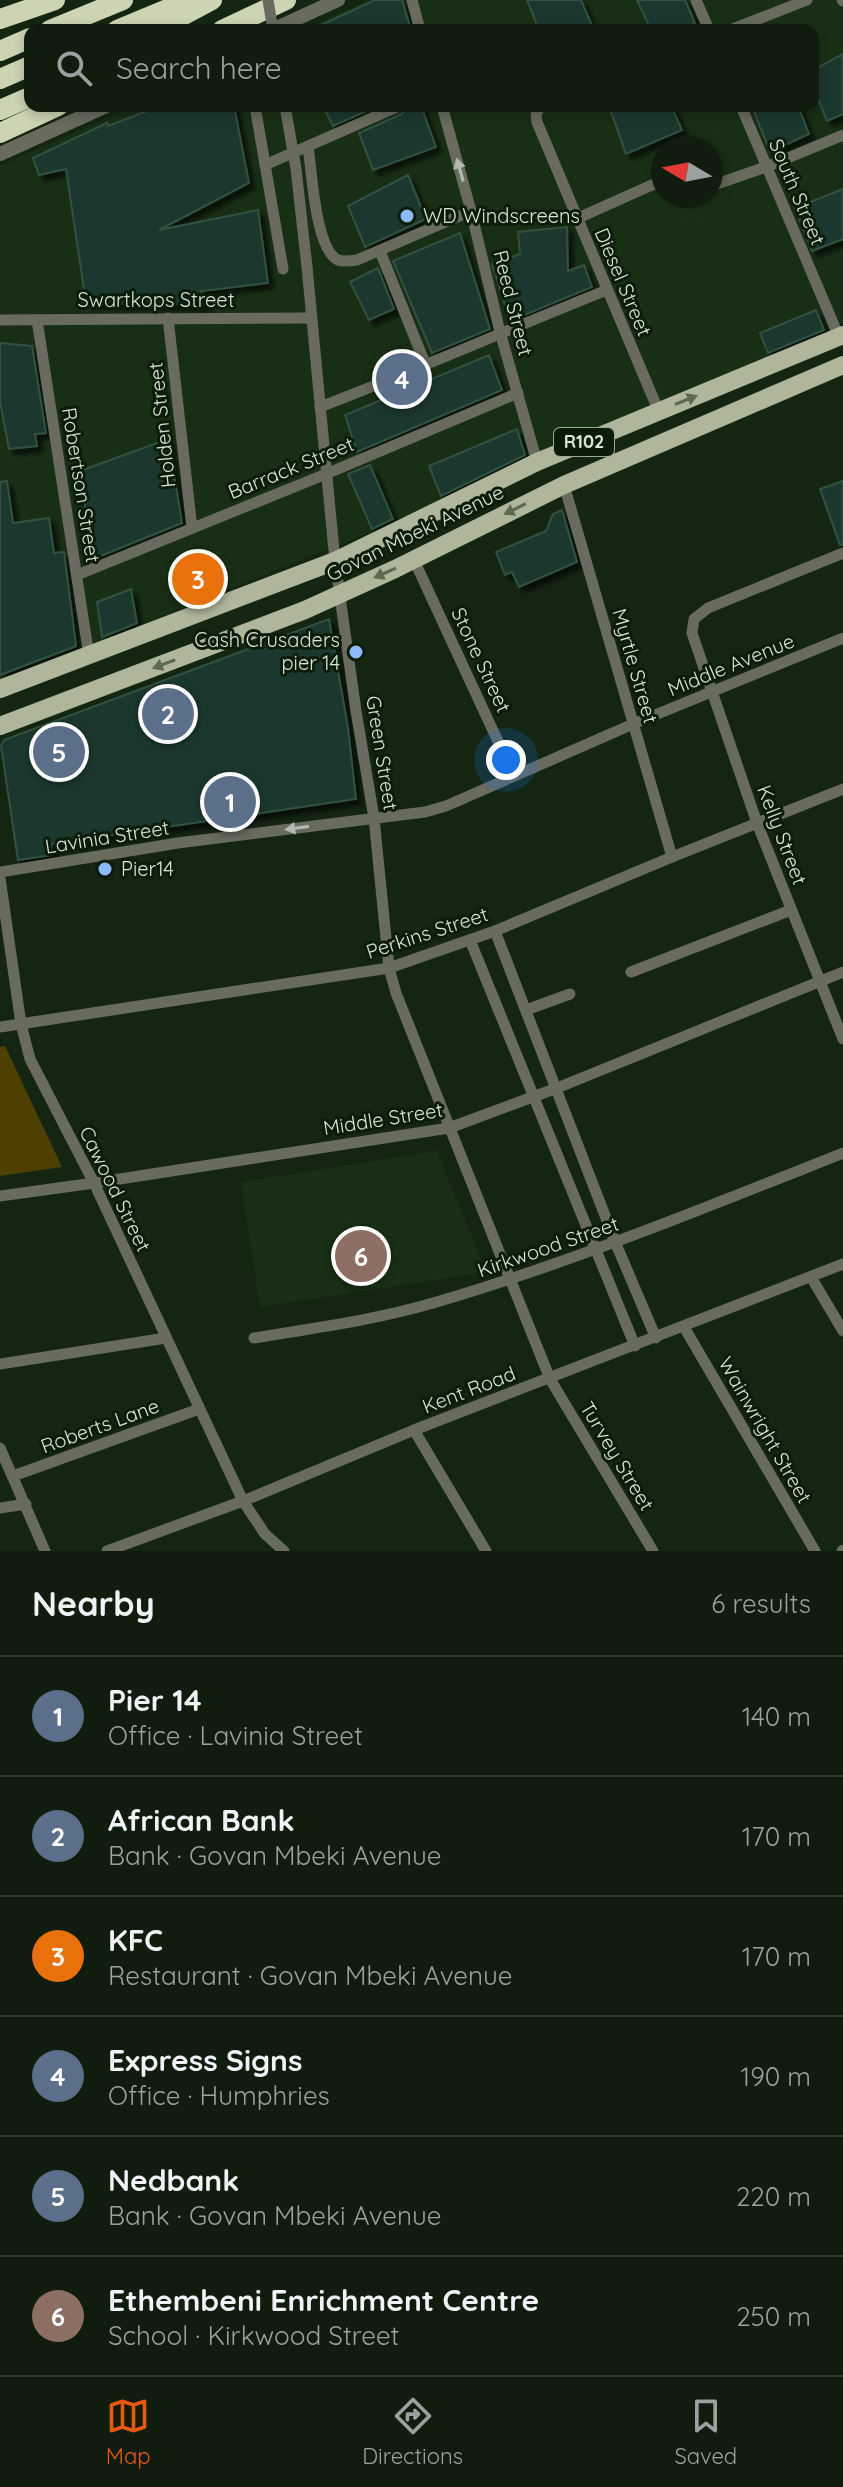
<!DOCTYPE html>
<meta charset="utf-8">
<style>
body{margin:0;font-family:Quicksand,sans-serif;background:#182517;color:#f1f3f6}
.compass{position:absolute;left:651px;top:136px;width:72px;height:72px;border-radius:50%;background:#0f1c0e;box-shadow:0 4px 12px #0003;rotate:280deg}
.you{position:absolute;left:506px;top:760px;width:28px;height:28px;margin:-20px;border:6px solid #fff;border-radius:50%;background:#1a73e8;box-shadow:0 0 0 12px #1a73e833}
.badge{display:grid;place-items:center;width:52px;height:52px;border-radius:50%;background:#ea580c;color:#fff;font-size:26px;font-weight:700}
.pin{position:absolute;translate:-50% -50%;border:4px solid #fff;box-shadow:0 2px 8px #0006}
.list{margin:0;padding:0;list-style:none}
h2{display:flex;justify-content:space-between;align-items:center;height:104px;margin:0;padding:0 32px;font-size:34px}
h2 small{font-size:26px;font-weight:400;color:#9ba19e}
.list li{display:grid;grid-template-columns:52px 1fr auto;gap:24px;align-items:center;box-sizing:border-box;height:120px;padding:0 32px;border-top:2px solid #2f3a2e}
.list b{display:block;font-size:30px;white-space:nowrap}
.list p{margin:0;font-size:26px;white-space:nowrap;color:#9ba19e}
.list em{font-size:26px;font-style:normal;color:#9ba19e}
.icon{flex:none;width:44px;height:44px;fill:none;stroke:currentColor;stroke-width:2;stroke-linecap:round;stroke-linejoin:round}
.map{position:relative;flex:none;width:843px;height:1551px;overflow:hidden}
.search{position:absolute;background:#0f1c0e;box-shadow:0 4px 12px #0003;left:24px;right:24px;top:24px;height:88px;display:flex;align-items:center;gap:20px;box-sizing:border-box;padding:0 28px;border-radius:16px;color:#9ba19e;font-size:30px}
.sheet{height:824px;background:#0f1c0e}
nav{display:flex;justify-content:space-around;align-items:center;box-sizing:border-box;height:112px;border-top:2px solid #2f3a2e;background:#0f1c0e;font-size:22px;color:#9ba19e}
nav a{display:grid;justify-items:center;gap:4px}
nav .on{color:#ea580c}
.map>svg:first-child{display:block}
</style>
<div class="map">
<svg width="843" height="1551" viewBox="0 0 843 1551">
<defs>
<filter id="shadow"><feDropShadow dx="5.5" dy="5.5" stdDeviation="2" flood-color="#0009"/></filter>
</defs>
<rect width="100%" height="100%" fill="#142612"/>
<!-- built -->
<g fill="#192f15" fill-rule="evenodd">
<path d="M368,0h475v323l-499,220 -344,138v-515l134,-60h679v-76h-510zM663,148h48v48h-48z"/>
<polygon points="437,1151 486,1272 260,1307 241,1182"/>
</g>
<!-- green -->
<polygon fill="#4e4000" points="5,1046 62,1167 0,1176 0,1047"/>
<!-- building -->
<g fill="#1b392d" stroke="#325143" stroke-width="2" filter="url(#shadow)">
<polygon points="375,0 402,0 411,30 310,30"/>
<polygon points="527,0 581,0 594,30 539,30"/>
<polygon points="637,0 685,0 695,23 681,30 651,30"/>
<polygon points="843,54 843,114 827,121 813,86 813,70"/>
<polygon points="160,106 234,106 249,183 159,230 258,210 268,283 201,291 207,305 86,303 66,169 39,175 33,158 107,123 108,126"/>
<polygon points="323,106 378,106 333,126"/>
<polygon points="407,106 421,106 436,147 373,170 359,133 402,114"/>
<polygon points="609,106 671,106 682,130 626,154"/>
<polygon points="752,106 798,106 809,134 770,152"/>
<polygon points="408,175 426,219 365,247 348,206"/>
<polygon points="843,189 843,239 812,251 795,208"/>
<polygon points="567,227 568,271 584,265 592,287 510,321 492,264 520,254 518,232"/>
<polygon points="460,233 490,329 432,353 393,261"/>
<polygon points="378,268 394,309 369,320 350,282"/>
<polygon points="816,310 824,330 768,353 760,333"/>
<polygon points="0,343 32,346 46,433 35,434 37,446 9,449 0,402"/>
<polygon points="489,355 502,390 357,452 345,415"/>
<polygon points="517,429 525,455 441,496 429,466"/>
<polygon points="168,439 182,523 93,559 80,471"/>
<polygon points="370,465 393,519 372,529 348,474"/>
<polygon points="7,481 13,523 49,518 54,553 64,552 76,646 0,675 0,482"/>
<polygon points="843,481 843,545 840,545 820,489"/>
<polygon points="562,510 577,562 519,587 512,572 505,575 496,552 546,531 553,514"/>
<polygon points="131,589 137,623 102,637 97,602"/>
<polygon points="329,619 348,728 356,799 51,844 52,855 18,860 1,746 4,740"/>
</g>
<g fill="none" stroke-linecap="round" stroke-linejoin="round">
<!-- minor -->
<g stroke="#686b5e" stroke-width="11">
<polyline points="412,0 420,30"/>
<polyline points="696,0 709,30"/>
<polyline points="842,0 843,1"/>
<polyline points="730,30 807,0"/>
<polyline points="255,106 283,269"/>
<polyline points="442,106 471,211 500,332 537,462"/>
<polyline points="540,106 536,115 537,122 659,412"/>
<polyline points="741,106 839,337"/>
<path d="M308,147c4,24 7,102 30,113 6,2 13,1 19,0l114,-49"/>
<polyline points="265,165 399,106"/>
<polyline points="711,186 766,167 843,135"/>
<polyline points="576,219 663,180"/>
<polyline points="380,251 426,366"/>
<polyline points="307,267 335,561 356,711 374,818 389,968 396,993 550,1379 653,1551"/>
<polyline points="168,318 192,528"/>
<polyline points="0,320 311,318"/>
<polyline points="37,320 89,656"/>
<path d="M320,407c97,-37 191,-79 287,-117"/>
<polyline points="564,485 672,857"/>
<polyline points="843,553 708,608 694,619 692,633 757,823 843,1039"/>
<polyline points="414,560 514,776"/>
<polyline points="77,575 326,474 518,393"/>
<polyline points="0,872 178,843 425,812 446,806 633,724 843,638"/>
<polyline points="0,878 21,1024 30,1059 94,1183 243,1501 265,1534 284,1551"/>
<polyline points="495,931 616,1244 656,1338"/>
<polyline points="470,940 635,1346"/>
<polyline points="631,972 791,910"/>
<polyline points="526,1010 570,994"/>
<polyline points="0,1027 389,968 495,931 672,857 843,789"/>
<polyline points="0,1196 94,1183 449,1128 557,1088 843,972"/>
<polyline points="811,1277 843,1331"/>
<polyline points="684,1327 815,1551"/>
<path d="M254,1338c60,-10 121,-18 179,-35 140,-41 274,-96 410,-150"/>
<polyline points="0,1364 166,1338"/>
<polyline points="414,1430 486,1551"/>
<polyline points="0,1448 45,1551"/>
<polyline points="13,1476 199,1409"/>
<polyline points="0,1508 26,1504"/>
<polyline points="107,1551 243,1501 414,1430 843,1264"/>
<polyline points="842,1551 843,1550"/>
</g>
<!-- tertiary -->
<g stroke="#686b5e" stroke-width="14">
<polyline points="272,30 338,0"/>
<polyline points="0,154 106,106"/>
</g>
<!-- primary -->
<g stroke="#b0b69c" stroke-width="18">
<polyline points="0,689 335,561 537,462 843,335"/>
<polyline points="0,726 305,610 395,569 564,485 843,365"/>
</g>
<!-- motorway -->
<g stroke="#cdd4b4" stroke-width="20">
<polyline points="0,19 55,0"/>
<polyline points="50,30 123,0"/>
<polyline points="117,30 189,0"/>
<polyline points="156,30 212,0"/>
<polyline points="222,30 286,0"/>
<polyline points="0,51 30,38"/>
<polyline points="0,79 30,66"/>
<polyline points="0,110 30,97"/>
<polyline points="0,133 58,106"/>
</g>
<!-- minor-bridge -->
<g stroke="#686b5e" stroke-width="11">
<polyline points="268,0 273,30"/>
<polyline points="285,106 296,169 307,267"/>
</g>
</g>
<!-- one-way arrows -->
<defs><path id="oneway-solid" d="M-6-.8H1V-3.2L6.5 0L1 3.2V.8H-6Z" transform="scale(2)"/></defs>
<g fill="#b1baad">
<use href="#oneway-solid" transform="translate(460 170) rotate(-106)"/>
<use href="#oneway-solid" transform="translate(297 828) rotate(172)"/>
</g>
<g fill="#5e6952">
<use href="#oneway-solid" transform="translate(686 400) rotate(-22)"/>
<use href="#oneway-solid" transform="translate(515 509) rotate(154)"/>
<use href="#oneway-solid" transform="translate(385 573) rotate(156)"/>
<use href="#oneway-solid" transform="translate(164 664) rotate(159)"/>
</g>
<!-- markers -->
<g fill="#8cb9fc" stroke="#0b1c09" stroke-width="3">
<circle cx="407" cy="216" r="8"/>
<circle cx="356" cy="652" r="8"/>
<circle cx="105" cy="869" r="8"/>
</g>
<g text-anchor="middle" stroke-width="6" stroke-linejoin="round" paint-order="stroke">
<!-- shield labels -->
<rect fill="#0b1c09" stroke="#9ba899" stroke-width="2" x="554" y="428" width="60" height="28" rx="6"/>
<g font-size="18" font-weight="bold" fill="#d9e4d7">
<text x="584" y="448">R102</text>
</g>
<!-- street labels -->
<g font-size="20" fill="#d9e4d7" stroke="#0b1c09">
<text transform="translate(797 192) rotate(67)" y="7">South Street</text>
<text transform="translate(623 282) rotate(67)" y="7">Diesel Street</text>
<text x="156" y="307">Swartkops Street</text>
<text transform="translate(513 303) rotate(76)" y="7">Reed Street</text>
<text transform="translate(162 425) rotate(-96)" y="7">Holden Street</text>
<text transform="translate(291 468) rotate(-22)" y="7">Barrack Street</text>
<text transform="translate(81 485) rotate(81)" y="7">Robertson Street</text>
<text transform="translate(415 533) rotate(-26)" y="7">Govan Mbeki Avenue</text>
<text transform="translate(481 660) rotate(65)" y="7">Stone Street</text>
<text transform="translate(731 665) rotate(-22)" y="7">Middle Avenue</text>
<text transform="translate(635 666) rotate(74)" y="7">Myrtle Street</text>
<text transform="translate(382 753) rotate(81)" y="7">Green Street</text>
<text transform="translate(782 835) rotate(69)" y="7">Kelly Street</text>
<text transform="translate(107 837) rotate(-9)" y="7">Lavinia Street</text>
<text transform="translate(427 933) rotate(-18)" y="7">Perkins Street</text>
<text transform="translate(383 1119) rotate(-9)" y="7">Middle Street</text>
<text transform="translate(115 1189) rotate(64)" y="7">Cawood Street</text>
<text transform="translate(548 1247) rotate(-19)" y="7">Kirkwood Street</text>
<text transform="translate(469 1390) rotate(-21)" y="7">Kent Road</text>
<text transform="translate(100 1426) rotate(-20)" y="7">Roberts Lane</text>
<text transform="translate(765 1430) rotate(60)" y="7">Wainwright Street</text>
<text transform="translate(617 1456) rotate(59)" y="7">Turvey Street</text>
</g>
<!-- poi labels -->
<g font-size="20" fill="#d9e4d7" stroke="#0b1c09" text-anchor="start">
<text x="423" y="223">WD Windscreens</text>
<text x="340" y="647" text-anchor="end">Cash Crusaders<tspan x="340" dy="23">pier 14</tspan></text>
<text x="121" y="876">Pier14</text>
</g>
</g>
</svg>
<svg class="compass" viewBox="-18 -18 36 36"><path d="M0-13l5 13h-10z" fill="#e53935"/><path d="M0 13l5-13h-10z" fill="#9ba19e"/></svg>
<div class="you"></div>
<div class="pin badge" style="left:230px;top:802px;background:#5c6f8a">1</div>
<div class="pin badge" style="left:168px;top:714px;background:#5c6f8a">2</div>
<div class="pin badge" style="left:198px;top:579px;background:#e8710a">3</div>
<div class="pin badge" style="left:402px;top:379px;background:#5c6f8a">4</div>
<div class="pin badge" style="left:59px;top:752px;background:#5c6f8a">5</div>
<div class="pin badge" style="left:361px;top:1256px;background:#8d6e63">6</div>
<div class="search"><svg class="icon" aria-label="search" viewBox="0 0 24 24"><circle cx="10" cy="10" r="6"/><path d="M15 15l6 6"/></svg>Search here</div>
</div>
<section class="sheet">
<h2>Nearby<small>6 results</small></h2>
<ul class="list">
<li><span class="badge" style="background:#5c6f8a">1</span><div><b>Pier 14</b><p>Office · Lavinia Street</p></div><em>140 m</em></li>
<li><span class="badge" style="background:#5c6f8a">2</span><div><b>African Bank</b><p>Bank · Govan Mbeki Avenue</p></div><em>170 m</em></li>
<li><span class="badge" style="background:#e8710a">3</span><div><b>KFC</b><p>Restaurant · Govan Mbeki Avenue</p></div><em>170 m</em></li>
<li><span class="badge" style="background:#5c6f8a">4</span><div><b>Express Signs</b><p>Office · Humphries</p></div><em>190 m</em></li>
<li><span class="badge" style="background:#5c6f8a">5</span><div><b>Nedbank</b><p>Bank · Govan Mbeki Avenue</p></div><em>220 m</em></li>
<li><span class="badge" style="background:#8d6e63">6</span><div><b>Ethembeni Enrichment Centre</b><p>School · Kirkwood Street</p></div><em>250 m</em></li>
</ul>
</section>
<nav>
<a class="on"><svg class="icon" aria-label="map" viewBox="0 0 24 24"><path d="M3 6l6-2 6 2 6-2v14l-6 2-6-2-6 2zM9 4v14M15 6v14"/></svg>Map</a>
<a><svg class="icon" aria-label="directions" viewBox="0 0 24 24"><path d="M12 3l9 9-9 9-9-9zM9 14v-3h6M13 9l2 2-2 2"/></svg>Directions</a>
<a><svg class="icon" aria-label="saved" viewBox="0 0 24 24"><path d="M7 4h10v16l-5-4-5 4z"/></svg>Saved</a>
</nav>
